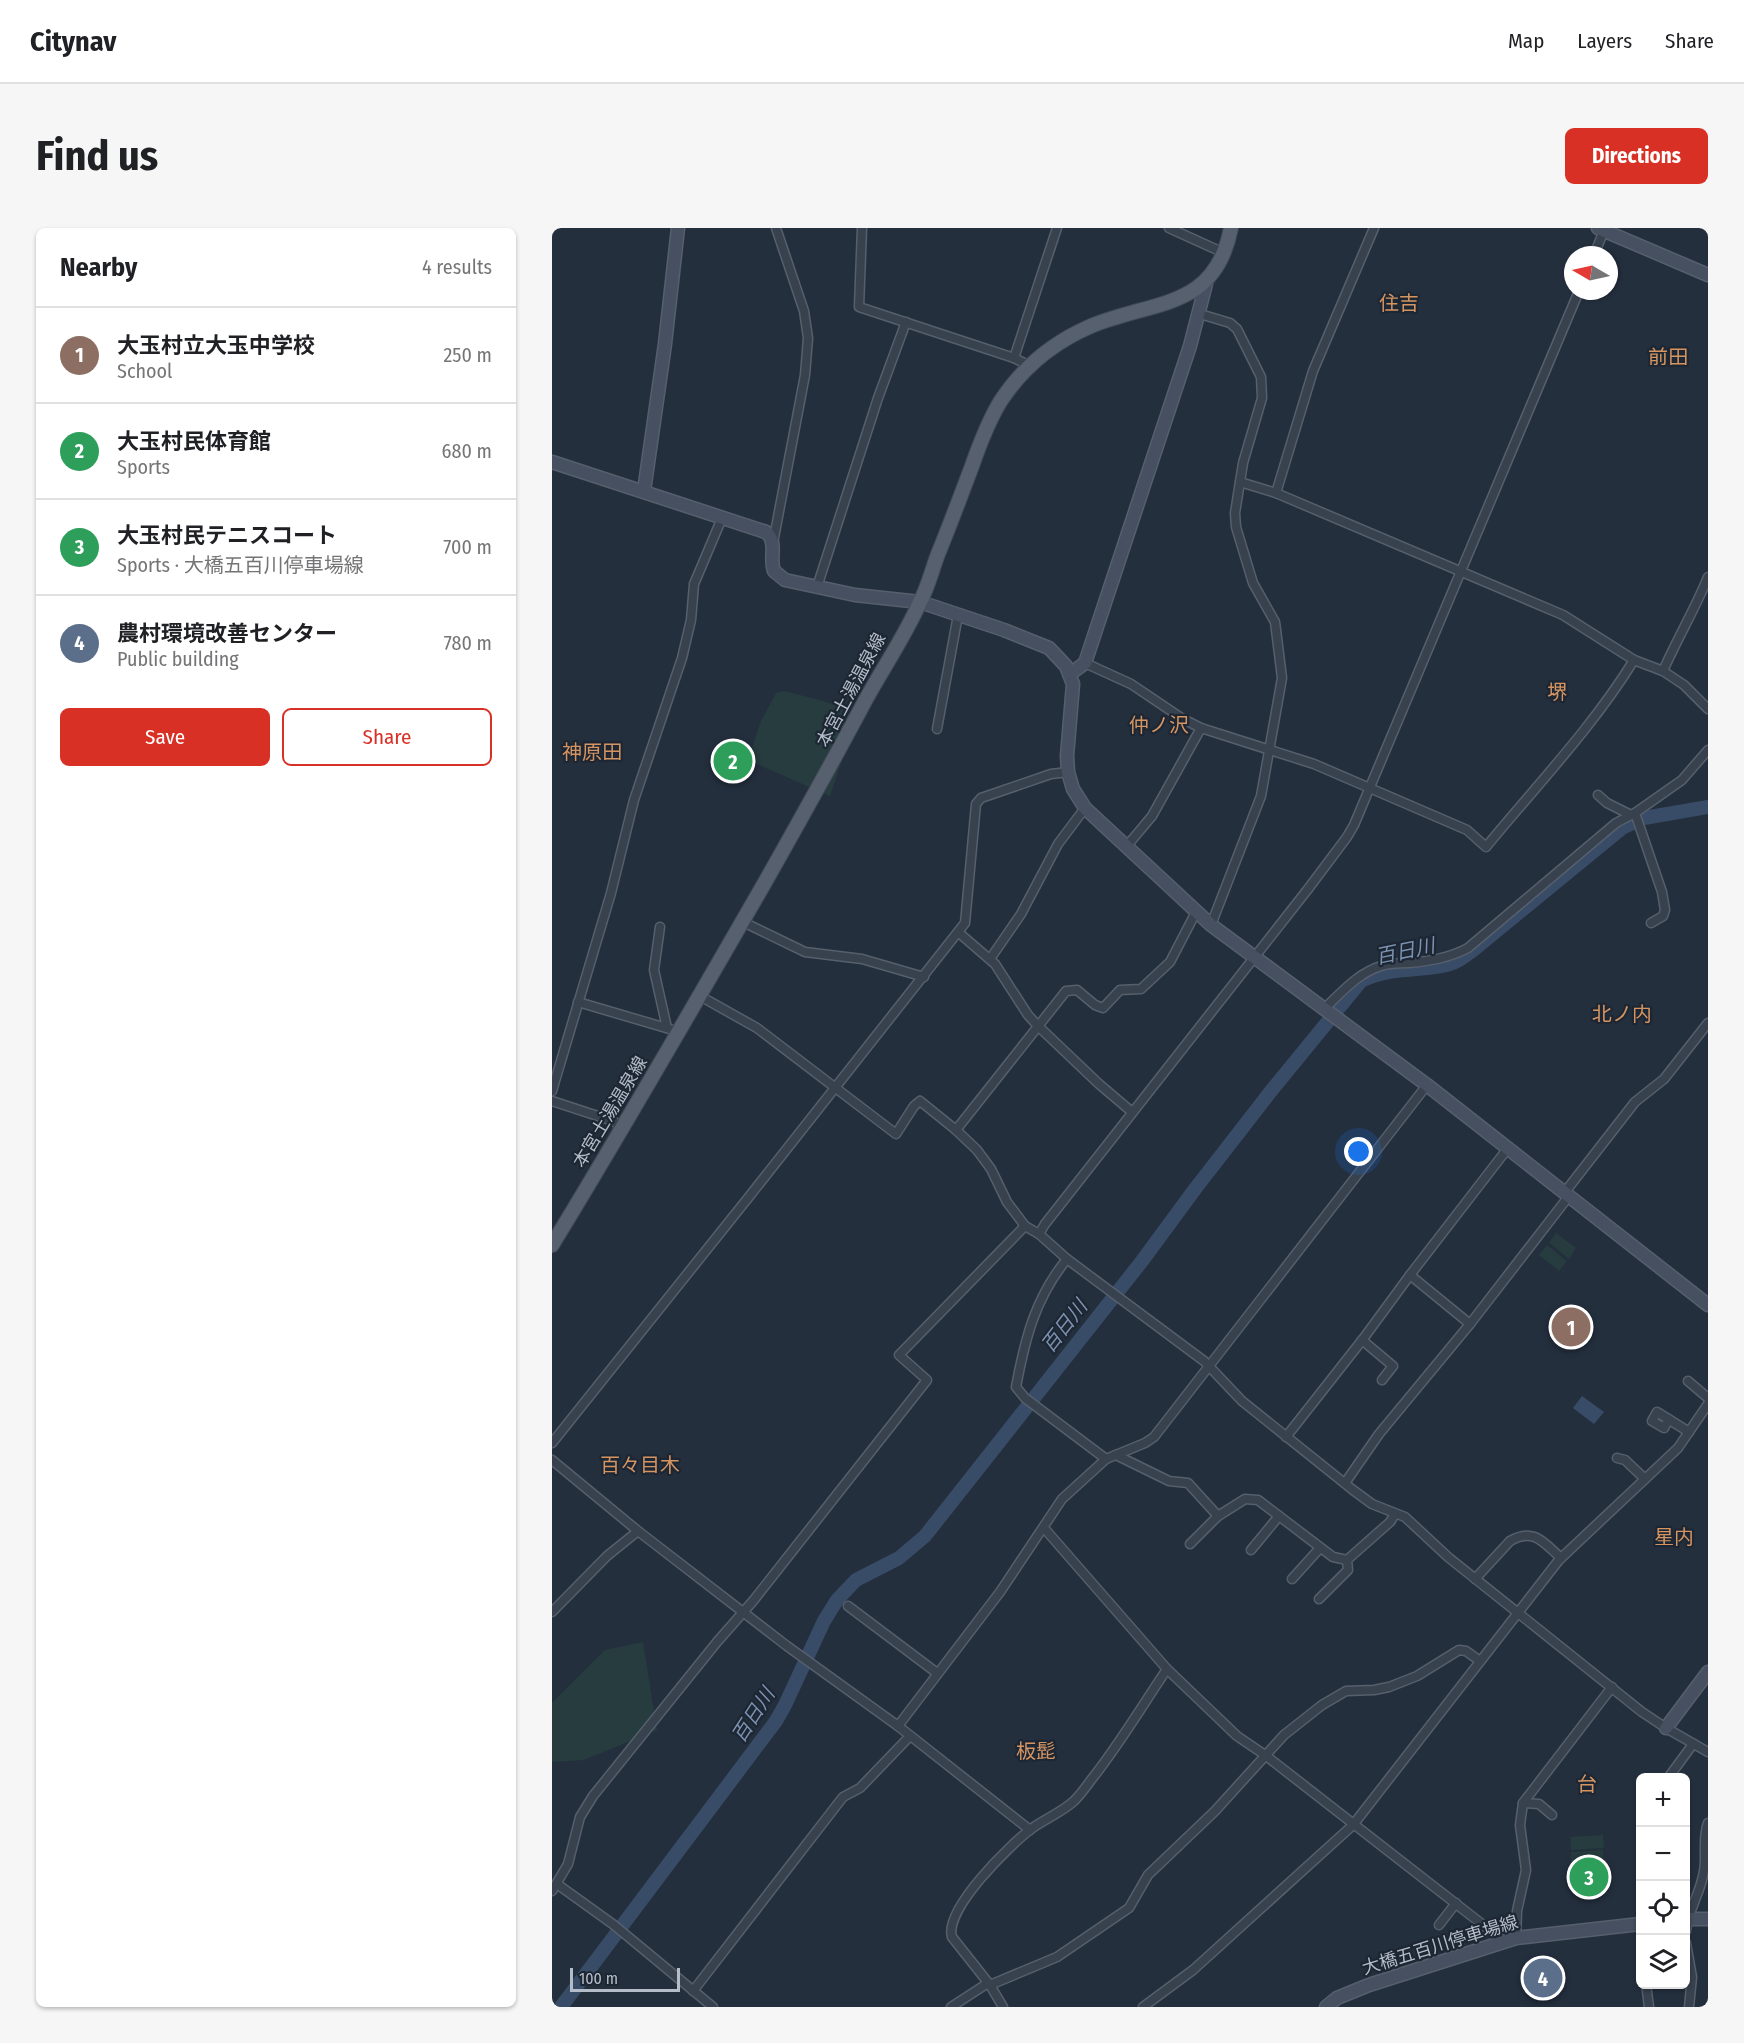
<!DOCTYPE html>
<meta charset="utf-8">
<style>
body{margin:0;font-family:"Fira Sans Condensed","Noto Sans JP",sans-serif;background:#f6f6f6;color:#202124}
.controls{position:absolute;right:18px;bottom:18px;display:grid;overflow:hidden;border-radius:9px;box-shadow:0 2px 4px #0004}
.controls button{width:54px;height:54px;display:grid;place-items:center;padding:0;border:0;border-bottom:2px solid #e0e0e0;background:#fff;color:#202124;font:30px sans-serif}
.compass{position:absolute;left:1012px;top:18px;width:54px;height:54px;border-radius:50%;background:#fff;box-shadow:0 2px 4px #0004;rotate:279deg}
.scale{position:absolute;left:18px;bottom:15px;width:110px;box-sizing:border-box;padding-left:6px;border:3px solid #b4bcc9;border-top:0;font-size:16px;line-height:21px;white-space:nowrap;color:#b4bcc9;-webkit-text-stroke:4px #1d2633;paint-order:stroke}
.you{position:absolute;left:807px;top:924px;width:21px;height:21px;margin:-15px;border:4px solid #fff;border-radius:50%;background:#1a73e8;box-shadow:0 0 0 9px #1a73e833}
.badge{display:grid;place-items:center;width:39px;height:39px;border-radius:50%;background:#d93025;color:#fff;font-size:20px;font-weight:700}
.pin{position:absolute;translate:-50% -50%;border:3px solid #fff;box-shadow:0 2px 6px #0006}
.list{margin:0;padding:0;list-style:none}
h2{display:flex;justify-content:space-between;align-items:center;height:78px;margin:0;padding:0 24px;font-size:26px}
h2 small{font-size:20px;font-weight:400;color:#757577}
.list li{display:grid;grid-template-columns:39px 1fr auto;gap:18px;align-items:center;box-sizing:border-box;height:96px;padding:0 24px;border-top:2px solid #e0e0e0}
.list b{display:block;font-size:22px;white-space:nowrap}
.list p{margin:0;font-size:20px;white-space:nowrap;color:#757577}
.list em{font-size:20px;font-style:normal;color:#757577}
.actions{display:flex;gap:12px;padding:18px 24px}
.actions a{flex:1;padding:14px 0;border:2px solid #d93025;border-radius:9px;text-align:center;font-size:21px;color:#d93025}
.actions .main{background:#d93025;color:#fff}
.icon{flex:none;width:33px;height:33px;fill:none;stroke:currentColor;stroke-width:2;stroke-linecap:round;stroke-linejoin:round}
.map{position:relative;flex:none;width:1156px;height:1779px;overflow:hidden;border-radius:9px}
header{display:flex;align-items:center;gap:36px;box-sizing:border-box;height:84px;padding:0 30px;background:#fff;border-bottom:2px solid #e0e0e0}
header strong{font-size:28px}
nav{display:flex;gap:33px;margin-inline-start:auto;font-size:21px}
.intro{display:flex;align-items:center;justify-content:space-between;box-sizing:border-box;height:144px;padding:0 36px}
h1{margin:0;font-size:42px}
.button{padding:15px 27px;border-radius:9px;background:#d93025;color:#fff;font-size:21px;font-weight:700}
main{display:flex;gap:36px;padding:0 36px}
aside{flex:1;background:#fff;border-radius:9px;box-shadow:0 2px 4px #0004}
.map>svg:first-child{display:block}
</style>
<header>
<strong>Citynav</strong>
<nav><a>Map</a><a>Layers</a><a>Share</a></nav>
</header>
<div class="intro"><h1>Find us</h1><a class="button">Directions</a></div>
<main>
<aside>
<h2>Nearby<small>4 results</small></h2>
<ul class="list">
<li><span class="badge" style="background:#8d6e63">1</span><div><b>大玉村立大玉中学校</b><p>School</p></div><em>250 m</em></li>
<li><span class="badge" style="background:#2e9e5b">2</span><div><b>大玉村民体育館</b><p>Sports</p></div><em>680 m</em></li>
<li><span class="badge" style="background:#2e9e5b">3</span><div><b>大玉村民テニスコート</b><p>Sports · 大橋五百川停車場線</p></div><em>700 m</em></li>
<li><span class="badge" style="background:#5c6f8a">4</span><div><b>農村環境改善センター</b><p>Public building</p></div><em>780 m</em></li>
</ul>
<div class="actions"><a class="main">Save</a><a>Share</a></div>
</aside>
<div class="map">
<svg width="1156" height="1779" viewBox="0 0 1156 1779">
<rect width="100%" height="100%" fill="#242f3e"/>
<!-- green -->
<g fill="#263c3f">
<polygon points="233,463 293,479 304,490 278,568 196,532 209,493 224,465"/>
<polygon points="1004,1005 1024,1020 1017,1031 997,1015"/>
<polygon points="995,1017 1015,1033 1007,1043 987,1027"/>
<polygon points="91,1414 105,1502 32,1532 0,1534 0,1475 53,1422"/>
<polygon points="1051,1607 1052,1620 1019,1622 1018,1609"/>
<polygon points="1051,1622 1052,1638 1019,1639 1019,1624"/>
<polygon points="1053,1640 1054,1657 1020,1659 1020,1642"/>
</g>
<!-- water -->
<polygon fill="#394c67" points="1030,1168 1052,1184 1042,1196 1021,1180"/>
<g fill="none" stroke-linecap="round" stroke-linejoin="round">
<!-- river -->
<path stroke="#394c67" stroke-width="14" d="M9,1779l215,-286 9,-16 39,-84 13,-21 19,-20 43,-22 26,-22 217,-275 53,-72 76,-98 90,-110c31,-15 56,-9 86,-16 9,-2 17,-8 25,-14l150,-123 22,-10 64,-11"/>
<defs>
<g id="street">
<polyline points="310,0 307,79 462,130 478,138"/>
<polyline points="617,0 672,25"/>
<polyline points="1042,27 1053,0"/>
<polyline points="648,86 678,95 685,101 709,149 710,170 691,235 683,285 684,299 701,355 723,394 730,450 709,568 659,697"/>
<polyline points="462,130 505,0"/>
<polyline points="688,254 724,265 1011,387 1082,432 1111,443 1132,457 1156,481"/>
<polyline points="724,265 761,143 822,0"/>
<polyline points="221,315 253,147 256,110 252,83 224,0"/>
<polyline points="265,359 326,170 354,94"/>
<path d="M533,435l46,21 52,35 18,9 113,36 153,66 19,17c50,-61 106,-119 148,-187"/>
<path d="M1111,443c14,-32 32,-62 45,-94"/>
<polyline points="385,501 406,387"/>
<polyline points="1046,567 1055,575 1077,586"/>
<polyline points="1083,585 1110,664 1113,682 1111,688 1099,695"/>
<polyline points="574,619 600,588 649,500"/>
<polyline points="191,694 253,724 310,731 372,749"/>
<polyline points="108,699 102,742 115,800"/>
<polyline points="406,704 443,736 476,787 486,798 547,856 580,884"/>
<polyline points="438,731 469,686 506,616 533,580"/>
<polyline points="148,768 205,800 344,906 362,878 368,873 404,902 425,922 439,941 455,974 473,998 487,1006 515,1031 652,1133 690,1173 801,1262 820,1276 853,1289 896,1329 1090,1484 1114,1500 1156,1524"/>
<polyline points="26,774 121,802 126,805"/>
<path d="M773,780c17,-16 33,-35 56,-42 9,-3 19,-3 28,-3 21,-2 40,-5 59,-15l148,-125 19,-10 47,-33 26,-30"/>
<polyline points="0,863 59,665 82,572 130,430 139,392 142,356 170,290"/>
<polyline points="0,873 61,893 70,899"/>
<polyline points="404,902 514,763 525,762 543,777 551,780 568,762 589,761 618,734 644,684"/>
<polyline points="1013,964 1083,874 1112,851 1156,795"/>
<polyline points="487,1006 493,996 756,661 795,609 802,597 1027,63"/>
<path d="M515,1031c-32,39 -42,80 -51,128l9,11 81,61"/>
<polyline points="918,1096 858,1047 956,920"/>
<polyline points="810,1112 841,1138 830,1152"/>
<polyline points="1136,1153 1156,1170"/>
<polyline points="1117,1191 1112,1200 1100,1193 1105,1184 1137,1204"/>
<polyline points="734,1209 811,1111 858,1047"/>
<polyline points="0,1215 196,970 413,695 424,576 429,570 499,546 516,544"/>
<polyline points="564,1227 617,1253 636,1255 666,1288 693,1271 706,1272 781,1329 795,1332 838,1294 843,1286"/>
<polyline points="1065,1230 1073,1232 1093,1251"/>
<polyline points="0,1232 86,1303 235,1418 346,1498 478,1602"/>
<polyline points="793,1255 827,1206 918,1096 1017,968"/>
<polyline points="492,1300 615,1441 685,1508 713,1527 953,1714"/>
<polyline points="638,1316 666,1288"/>
<polyline points="699,1322 727,1288"/>
<polyline points="740,1351 768,1320"/>
<path d="M923,1351l35,-38c24,-14 34,2 51,17"/>
<polyline points="767,1371 796,1342 795,1332"/>
<polyline points="296,1378 385,1445"/>
<polyline points="0,1384 55,1328 86,1303"/>
<polyline points="346,1498 448,1364 510,1271 554,1231 593,1215 602,1209 875,857"/>
<polyline points="1116,1550 1141,1516"/>
<polyline points="971,1575 987,1576 1000,1587"/>
<polyline points="5,1656 62,1697 161,1779"/>
<polyline points="0,1663 16,1636 28,1589 41,1568 165,1414 201,1373 375,1152 347,1127 473,998"/>
<polyline points="887,1697 904,1675"/>
<path d="M1134,1703c2,-21 15,-39 18,-60 3,-16 -2,-32 4,-48"/>
<polyline points="964,1710 965,1683 974,1642 968,1597 971,1575 1060,1459"/>
<polyline points="1134,1715 1140,1749 1137,1779"/>
<polyline points="1094,1756 1097,1779"/>
<polyline points="438,1757 505,1729 577,1680 596,1647 663,1583 732,1507 770,1477 794,1463 822,1462 837,1459 865,1448 907,1422 914,1423 928,1433"/>
<polyline points="141,1763 291,1569 308,1560 358,1508"/>
<polyline points="399,1779 436,1755"/>
<path d="M451,1779l-13,-22 -38,-48c-8,-28 58,-92 79,-108 14,-10 31,-17 43,-28 6,-6 12,-14 17,-21 28,-35 51,-74 76,-111"/>
<polyline points="591,1779 641,1742 801,1597 1007,1332 1126,1220 1156,1176"/>
</g>
<g id="secondary">
<polyline points="1046,0 1156,47"/>
<path d="M0,234l214,70c12,10 3,25 8,39l11,9 70,15 65,7 84,28 45,18 17,18 7,18 -6,72 1,16 5,17 12,19 126,117 216,160 281,220"/>
<polyline points="92,263 113,116 126,0"/>
<polyline points="518,446 533,435 638,118 655,52"/>
<polyline points="1114,1500 1156,1444"/>
<polyline points="1134,1691 1156,1691"/>
<polyline points="774,1779 785,1770 817,1757 964,1710 1088,1696"/>
</g>
<path id="primary" d="M0,1017c73,-119 142,-240 212,-361 34,-60 68,-121 101,-183 18,-33 40,-65 55,-99 8,-15 12,-32 18,-48 12,-29 23,-59 34,-88 8,-23 16,-44 28,-64 22,-34 54,-60 91,-76 63,-26 124,-16 140,-98"/>
</defs>
<!-- street casing -->
<use href="#street" stroke="#565f6c" stroke-width="11"/>
<!-- secondary casing -->
<use href="#secondary" stroke="#565f6c" stroke-width="15"/>
<!-- primary casing -->
<use href="#primary" stroke="#414a57" stroke-width="16"/>
<!-- street -->
<use href="#street" stroke="#38414e" stroke-width="8"/>
<!-- secondary -->
<use href="#secondary" stroke="#465061" stroke-width="12"/>
<!-- primary -->
<use href="#primary" stroke="#56606e" stroke-width="14"/>
</g>
<g text-anchor="middle" stroke-width="4.5" stroke-linejoin="round" paint-order="stroke">
<!-- street labels -->
<g font-size="18" fill="#b4bcc9" stroke="#1d2633">
<text transform="translate(299 462) rotate(-62)" y="6">本宮土湯温泉線</text>
<text transform="translate(58 884) rotate(-59)" y="6">本宮土湯温泉線</text>
<text transform="translate(888 1717) rotate(-17)" y="6">大橋五百川停車場線</text>
</g>
<!-- neighbourhood labels -->
<g font-size="20" fill="#d59563" stroke="#1d2633">
<text x="847" y="82">住吉</text>
<text x="1116" y="136">前田</text>
<text x="1005" y="471">堺</text>
<text x="607" y="504">仲ノ沢</text>
<text x="40" y="531">神原田</text>
<text x="1070" y="793">北ノ内</text>
<text x="88" y="1244">百々目木</text>
<text x="1122" y="1316">星内</text>
<text x="484" y="1530">板髭</text>
<text x="1035" y="1563">台</text>
</g>
<!-- water labels -->
<g font-size="20" font-style="italic" fill="#7c92b1" stroke="#1d2633">
<text transform="translate(853 723) rotate(-12)" y="7">百日川</text>
<text transform="translate(512 1098) rotate(-52)" y="7">百日川</text>
<text transform="translate(201 1487) rotate(-57)" y="7">百日川</text>
</g>
</g>
</svg>
<div class="controls">
<button>+</button>
<button>−</button>
<button><svg class="icon" aria-label="locate" viewBox="0 0 24 24"><circle cx="12" cy="12" r="6"/><path d="M12 2v4M12 18v4M2 12h4M18 12h4"/></svg></button>
<button><svg class="icon" aria-label="layers" viewBox="0 0 24 24"><path d="M12 4l9 5-9 5-9-5zM3 14l9 5 9-5"/></svg></button>
</div>
<svg class="compass" viewBox="-18 -18 36 36"><path d="M0-13l5 13h-10z" fill="#e53935"/><path d="M0 13l5-13h-10z" fill="#757577"/></svg>
<div class="scale">100 m</div>
<div class="you"></div>
<div class="pin badge" style="left:1019px;top:1099px;background:#8d6e63">1</div>
<div class="pin badge" style="left:181px;top:533px;background:#2e9e5b">2</div>
<div class="pin badge" style="left:1037px;top:1649px;background:#2e9e5b">3</div>
<div class="pin badge" style="left:991px;top:1750px;background:#5c6f8a">4</div>
</div>
</main>
